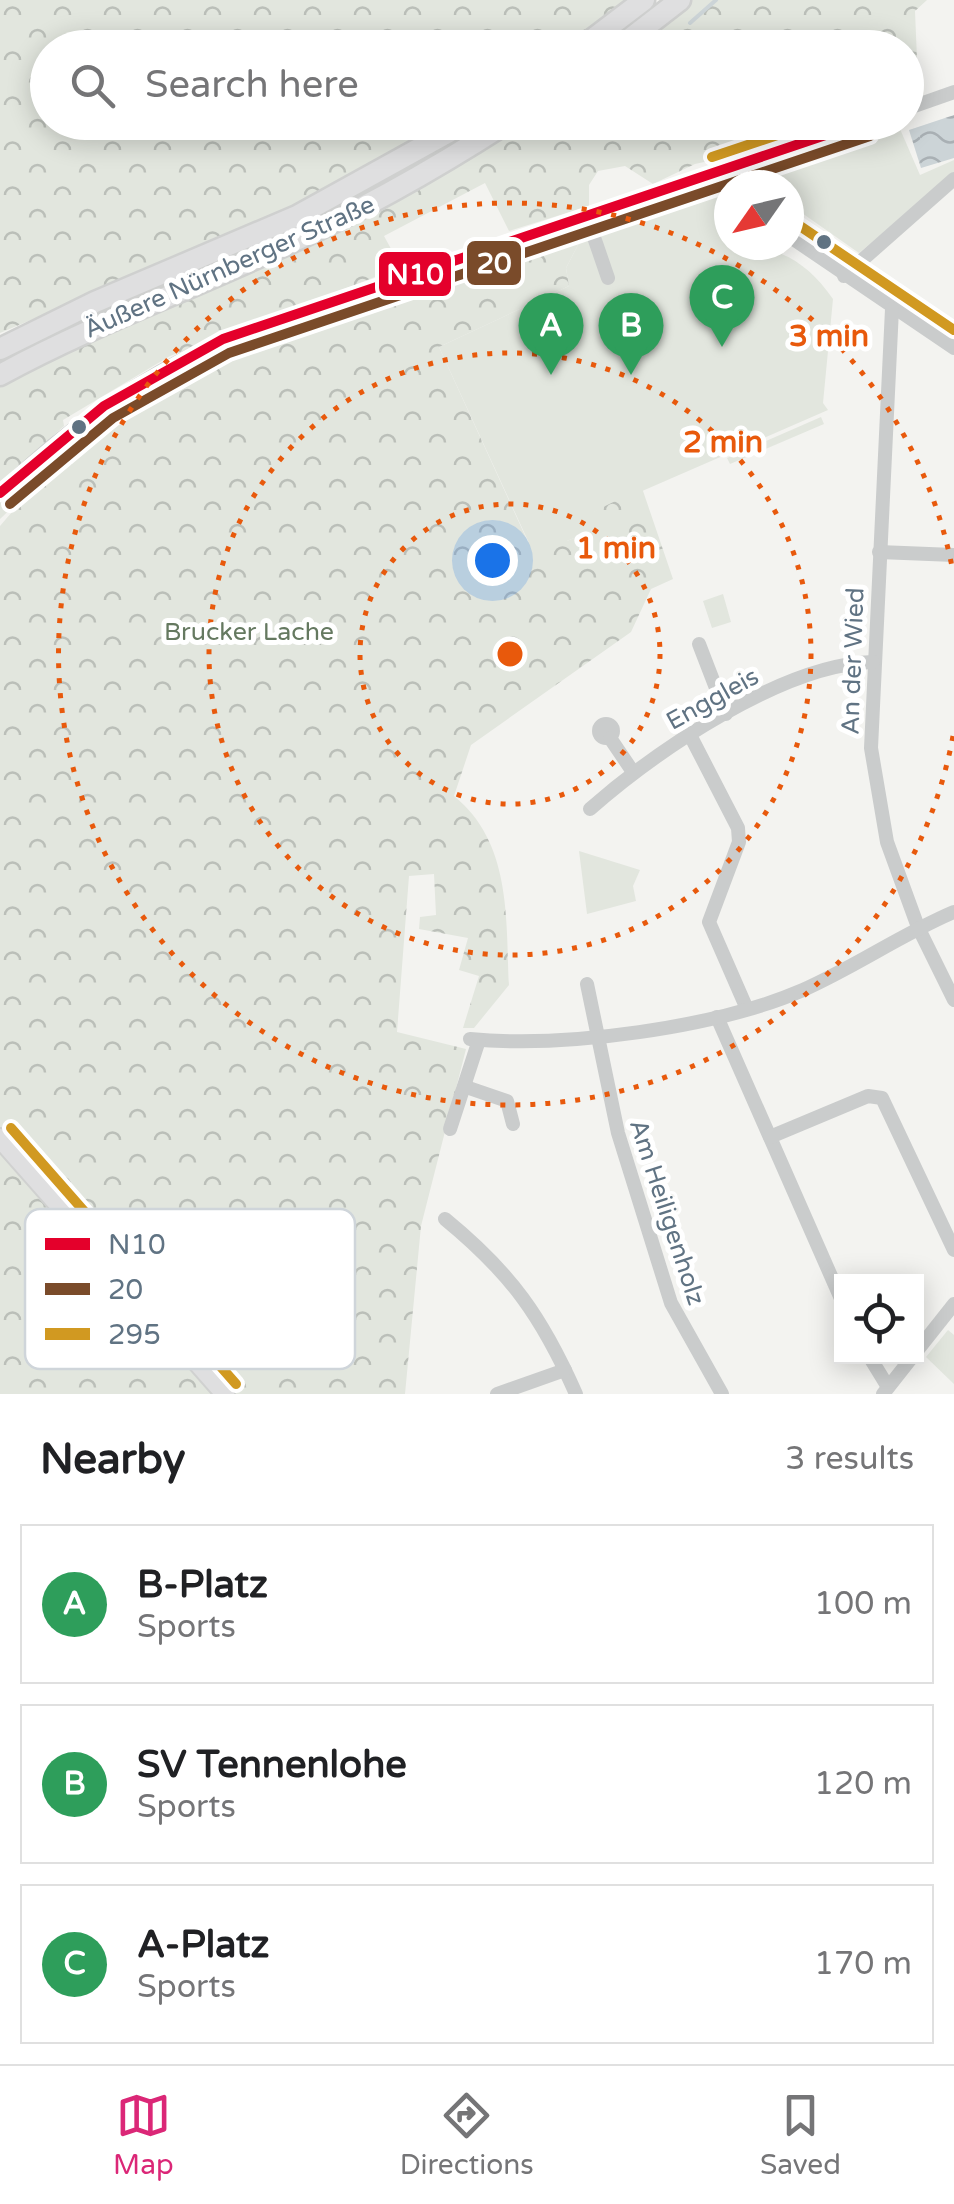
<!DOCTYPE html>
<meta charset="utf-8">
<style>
body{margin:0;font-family:"Varela Round",sans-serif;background:#f6f6f6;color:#202124}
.controls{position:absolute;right:30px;bottom:30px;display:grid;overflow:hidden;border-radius:0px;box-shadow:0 5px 25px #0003}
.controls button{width:90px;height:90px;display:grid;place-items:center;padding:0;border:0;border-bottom:2px solid #e0e0e0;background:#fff;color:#202124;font:50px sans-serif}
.compass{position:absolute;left:714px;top:170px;width:90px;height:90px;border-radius:50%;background:#fff;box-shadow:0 5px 25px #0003;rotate:236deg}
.you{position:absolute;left:492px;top:560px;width:35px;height:35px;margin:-25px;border:8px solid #fff;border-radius:50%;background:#1a73e8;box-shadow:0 0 0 15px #1a73e833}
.badge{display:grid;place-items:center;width:65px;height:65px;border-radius:50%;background:#db2777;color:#fff;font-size:32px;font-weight:700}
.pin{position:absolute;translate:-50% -82px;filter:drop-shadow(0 2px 5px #0008)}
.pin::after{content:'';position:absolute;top:52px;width:35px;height:30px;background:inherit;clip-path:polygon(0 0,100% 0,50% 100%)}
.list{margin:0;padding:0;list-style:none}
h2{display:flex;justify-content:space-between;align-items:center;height:130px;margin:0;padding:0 40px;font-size:42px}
h2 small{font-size:32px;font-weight:400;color:#757577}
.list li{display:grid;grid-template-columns:65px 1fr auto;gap:30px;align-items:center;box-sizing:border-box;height:160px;margin:0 20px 20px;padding:0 20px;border:2px solid #e0e0e0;border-radius:0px}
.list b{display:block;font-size:38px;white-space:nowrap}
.list p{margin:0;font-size:32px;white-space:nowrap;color:#757577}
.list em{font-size:32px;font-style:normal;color:#757577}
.icon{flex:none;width:55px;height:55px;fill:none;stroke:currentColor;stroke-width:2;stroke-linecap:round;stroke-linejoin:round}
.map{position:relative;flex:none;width:954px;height:1394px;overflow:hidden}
.search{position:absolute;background:#fff;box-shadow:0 5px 25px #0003;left:30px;right:30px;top:30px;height:110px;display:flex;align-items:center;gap:25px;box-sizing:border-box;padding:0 35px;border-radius:55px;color:#757577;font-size:38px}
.sheet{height:670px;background:#fff}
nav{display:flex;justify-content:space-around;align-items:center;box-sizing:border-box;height:140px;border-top:2px solid #e0e0e0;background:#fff;font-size:28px;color:#757577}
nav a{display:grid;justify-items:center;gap:5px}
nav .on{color:#db2777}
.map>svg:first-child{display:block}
</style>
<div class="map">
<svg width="954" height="1394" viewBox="0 0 954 1394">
<defs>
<pattern id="forest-crowns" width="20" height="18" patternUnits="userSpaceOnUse" patternTransform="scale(2.5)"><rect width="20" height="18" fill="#e2e6de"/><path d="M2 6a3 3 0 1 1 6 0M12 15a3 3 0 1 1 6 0" fill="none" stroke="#bbbfb9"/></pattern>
<pattern id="water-waves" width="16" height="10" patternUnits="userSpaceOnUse" patternTransform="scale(2.5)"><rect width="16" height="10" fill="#ccd4d7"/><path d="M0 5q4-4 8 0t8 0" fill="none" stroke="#a9b0b4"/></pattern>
</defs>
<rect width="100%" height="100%" fill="#f3f3f0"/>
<!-- green -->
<g fill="#e2e6de">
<polygon points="481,123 495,123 265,247 262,240"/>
<polygon points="882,123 902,123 738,180 789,154"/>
<polygon points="900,129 920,175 954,160 954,174 859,253 789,204 789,185 757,181 785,167"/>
<polygon points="703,186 702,190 595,226 596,220"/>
<path d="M718,194l11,9v42c47,0 76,14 104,54l-10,104 5,7 -234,102 6,15 -33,14 -38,2 -90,-196 130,-61 -3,-18 13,-25 -3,-6z"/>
<path d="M582,222l3,7c-142,50 -290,86 -425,154l-3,-4 79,-39z"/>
<polygon points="821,417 824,424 730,464 727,458"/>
<polygon points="94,425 96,427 0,519 0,503 74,435 77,438"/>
<polygon points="723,594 731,622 712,628 703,601"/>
<polygon points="579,851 640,870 633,886 636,901 587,914"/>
<polygon points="948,1330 954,1335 954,1384 926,1357"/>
</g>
<!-- forest -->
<g fill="url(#forest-crowns)">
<polygon points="0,0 628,0 563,47 48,48 48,122 448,123 264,222 0,333"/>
<polygon points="691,0 927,0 915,11 918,83 907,98 906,48 631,48"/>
<polygon points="526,123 842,123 758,150 695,164 653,184 625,166 598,171 589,185 589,206 509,231 485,183 384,236 401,267 170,356 63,420 64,426 0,483 0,384 131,319 293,253 453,169"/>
<path d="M575,237l4,6 -13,25 3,18 -130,61 89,195 32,-15 7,14 32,-14 -6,-15 49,-24 31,91 -22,10 -20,43 -160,113 -17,51c57,46 52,121 55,189l-35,43h-11l16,-52 -20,-6 9,-32 -49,-9 1,-12 16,-2 -2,-41 -25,2 -12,156 69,17 -45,177 -16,168h-171l-234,-267v-601c114,-135 256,-181 418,-233 53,-17 105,-38 157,-56z"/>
<polygon points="0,1147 217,1394 0,1394"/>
</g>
<!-- water -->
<polygon fill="url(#water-waves)" points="954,115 954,158 921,168 909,130"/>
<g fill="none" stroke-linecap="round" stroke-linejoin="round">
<!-- stream -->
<polyline stroke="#ccd4d7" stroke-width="4" points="690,23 716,0"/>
<defs>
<polyline id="major" points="0,1138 225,1394"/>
<g id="highway">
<polyline points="581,48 644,0"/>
<polyline points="618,48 680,0"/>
<polyline points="0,349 95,302 297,216 467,122"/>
<path d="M0,375c88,-48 181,-82 272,-124 82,-36 160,-80 236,-129"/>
</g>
</defs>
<!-- major casing -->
<use href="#major" stroke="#d0d1d0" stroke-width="22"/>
<!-- highway casing -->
<use href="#highway" stroke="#cfd0cf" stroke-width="25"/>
<!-- minor -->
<g stroke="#cacccc" stroke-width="14">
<polyline points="906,109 954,92"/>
<polyline points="717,171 729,192"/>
<polyline points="586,214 608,278"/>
<polyline points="789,236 954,348"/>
<polyline points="844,276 954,179"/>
<polyline points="892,309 871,748 887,842 918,927 954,1000"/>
<path d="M0,493c65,-66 139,-115 223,-154l642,-217"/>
<polyline points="879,552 954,555"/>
<polyline points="699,644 726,714"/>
<circle cx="606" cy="731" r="7"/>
<polyline points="690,735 738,828 739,842 709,922 747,1009"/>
<polyline points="610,738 633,772"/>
<path d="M590,809c66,-58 193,-145 283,-147"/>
<polyline points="587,984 618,1133 671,1303 722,1394"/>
<polyline points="717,1017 842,1301"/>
<path d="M470,1039c95,9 245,-11 333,-49 52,-23 99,-56 151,-78"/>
<polyline points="466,1087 507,1101 513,1124"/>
<polyline points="450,1129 479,1040"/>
<polyline points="770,1137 868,1096 882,1098 954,1250"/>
<path d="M445,1219c66,54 97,98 131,175"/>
<polyline points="916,1352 954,1304"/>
<polyline points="869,1356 888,1387"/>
<polyline points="497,1394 565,1370"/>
<polyline points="883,1394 913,1356"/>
</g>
<!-- major -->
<use href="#major" stroke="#dfdfe0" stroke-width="18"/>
<!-- highway -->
<use href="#highway" stroke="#dfdfe0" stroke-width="20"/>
<defs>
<polyline id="bus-1" points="0,493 104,406 223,339 864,122"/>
<polyline id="bus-2" points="10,504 113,418 229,353 870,136"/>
<g id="bus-3">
<polyline points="712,157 816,122"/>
<polyline points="797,224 954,330"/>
<polyline points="11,1128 236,1384"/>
</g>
</defs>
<!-- bus-1 casing -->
<use href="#bus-1" stroke="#fff" stroke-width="18"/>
<!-- bus-2 casing -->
<use href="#bus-2" stroke="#fff" stroke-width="18"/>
<!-- bus-3 casing -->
<use href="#bus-3" stroke="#fff" stroke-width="18"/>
<!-- bus-1 -->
<use href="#bus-1" stroke="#e4002b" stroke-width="10"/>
<!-- bus-2 -->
<use href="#bus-2" stroke="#7a4b2a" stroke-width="10"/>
<!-- bus-3 -->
<use href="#bus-3" stroke="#d19921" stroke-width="10"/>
</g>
<!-- distance rings -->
<g fill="none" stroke="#e8590c" stroke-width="5" stroke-dasharray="5 10">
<circle cx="510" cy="654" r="150"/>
<circle cx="510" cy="654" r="301"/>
<path d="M953 736A451 451 0 1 1 953 572"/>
</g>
<!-- markers -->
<g fill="#607383" stroke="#fff" stroke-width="4">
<circle cx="824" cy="242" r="9"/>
<circle cx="79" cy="427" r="9"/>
</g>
<g text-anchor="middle" stroke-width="10" stroke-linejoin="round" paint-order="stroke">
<!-- street labels -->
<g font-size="25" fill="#607383" stroke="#fff">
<text transform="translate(229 266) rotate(-24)" y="9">Äußere Nürnberger Straße</text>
<text transform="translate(852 661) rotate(-88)" y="9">An der Wied</text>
<text transform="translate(712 698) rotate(-29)" y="9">Enggleis</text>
<text transform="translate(668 1212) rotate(72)" y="9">Am Heiligenholz</text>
</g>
<!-- park labels -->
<g font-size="25" fill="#657960" stroke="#fff">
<text x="249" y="640">Brucker Lache</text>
</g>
</g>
<!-- legend -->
<rect x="25" y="1209" width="330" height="160" rx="15" fill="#fff" stroke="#cfd5da" stroke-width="2.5"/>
<rect x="45" y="1238" width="45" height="12" fill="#e4002b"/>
<rect x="45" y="1283" width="45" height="12" fill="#7a4b2a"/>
<rect x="45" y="1328" width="45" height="12" fill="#d19921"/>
<g font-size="28" fill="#607383">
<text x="108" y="1254">N10</text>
<text x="108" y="1299">20</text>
<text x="108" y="1344">295</text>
</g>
<circle cx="510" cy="654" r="15" fill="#e8590c" stroke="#fff" stroke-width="5"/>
<g font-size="30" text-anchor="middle" font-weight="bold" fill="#e8590c" stroke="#fff" stroke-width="10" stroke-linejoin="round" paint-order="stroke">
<text x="829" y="346">3 min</text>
<text x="723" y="452">2 min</text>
<text x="616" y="558">1 min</text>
</g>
<g stroke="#fff" stroke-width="4">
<rect x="465" y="239" width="58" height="48" rx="10" fill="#7a4b2a"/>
<rect x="377" y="250" width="76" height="48" rx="10" fill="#e4002b"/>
</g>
<g font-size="28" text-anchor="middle" font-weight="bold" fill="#fff">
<text x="494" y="273">20</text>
<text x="415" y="284">N10</text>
</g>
</svg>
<div class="controls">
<button><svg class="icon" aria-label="locate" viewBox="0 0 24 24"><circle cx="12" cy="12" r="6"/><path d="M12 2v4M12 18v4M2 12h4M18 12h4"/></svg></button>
</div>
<svg class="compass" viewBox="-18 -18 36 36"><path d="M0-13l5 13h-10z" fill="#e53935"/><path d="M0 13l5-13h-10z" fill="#757577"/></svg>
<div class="you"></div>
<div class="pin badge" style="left:551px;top:375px;background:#2e9e5b">A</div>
<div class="pin badge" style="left:631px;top:375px;background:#2e9e5b">B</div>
<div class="pin badge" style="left:722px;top:347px;background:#2e9e5b">C</div>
<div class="search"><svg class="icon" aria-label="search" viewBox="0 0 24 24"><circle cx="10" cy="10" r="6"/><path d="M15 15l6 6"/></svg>Search here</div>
</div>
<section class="sheet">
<h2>Nearby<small>3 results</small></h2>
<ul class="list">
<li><span class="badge" style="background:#2e9e5b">A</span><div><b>B-Platz</b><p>Sports</p></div><em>100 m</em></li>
<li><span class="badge" style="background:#2e9e5b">B</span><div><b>SV Tennenlohe</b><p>Sports</p></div><em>120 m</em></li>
<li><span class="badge" style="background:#2e9e5b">C</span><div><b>A-Platz</b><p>Sports</p></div><em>170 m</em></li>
</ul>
</section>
<nav>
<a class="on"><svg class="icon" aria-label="map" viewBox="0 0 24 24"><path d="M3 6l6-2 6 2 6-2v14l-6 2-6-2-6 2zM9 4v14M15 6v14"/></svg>Map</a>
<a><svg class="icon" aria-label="directions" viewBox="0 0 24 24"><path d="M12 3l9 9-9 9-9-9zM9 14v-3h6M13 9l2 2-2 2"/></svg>Directions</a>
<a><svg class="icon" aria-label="saved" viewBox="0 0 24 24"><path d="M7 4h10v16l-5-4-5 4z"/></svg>Saved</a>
</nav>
